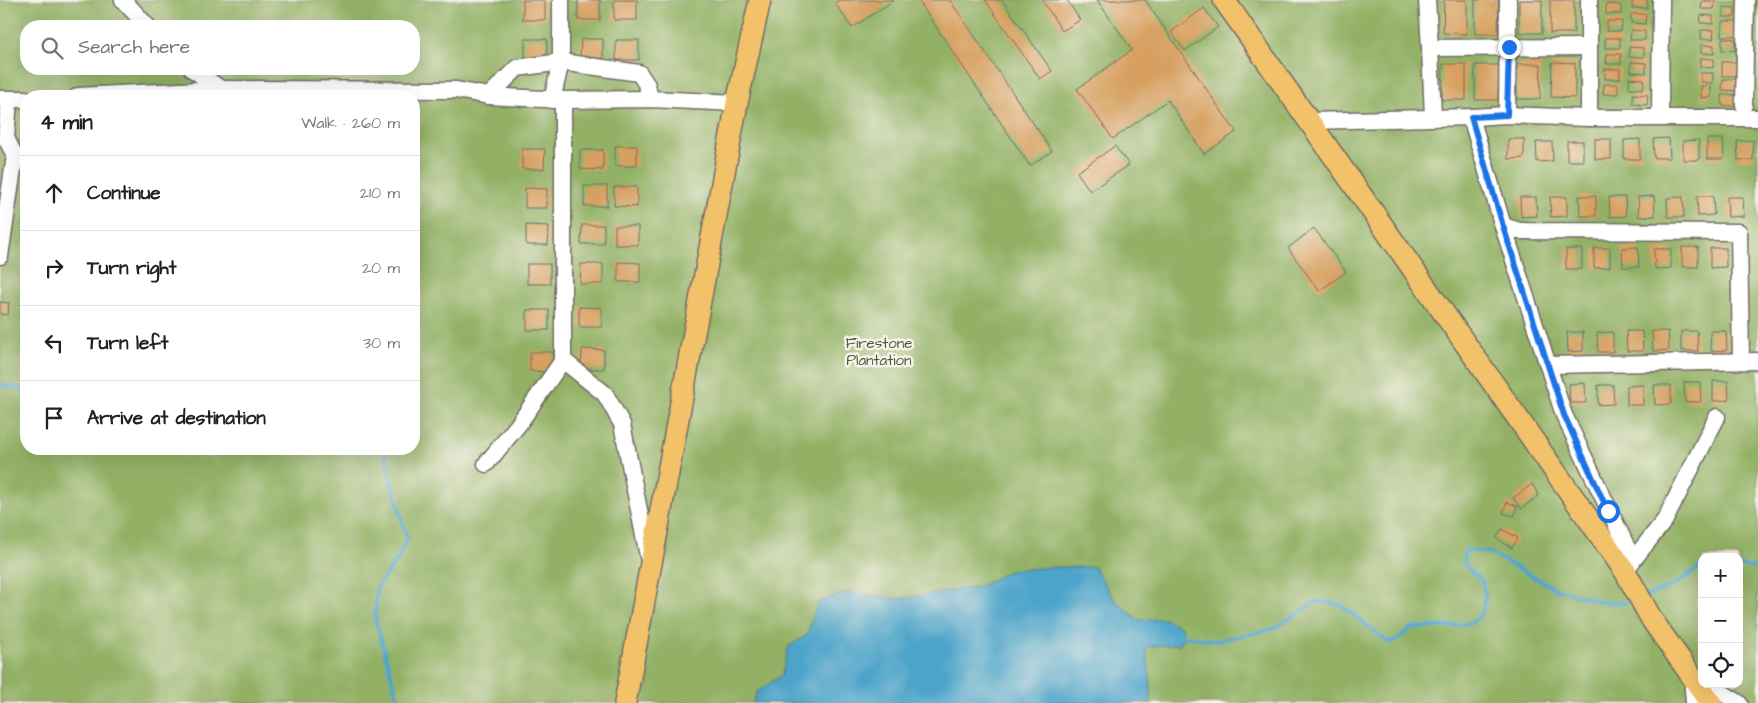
<!DOCTYPE html>
<meta charset="utf-8">
<style>
body{margin:0;font-family:"Architects Daughter",sans-serif;background:#f6f6f6;color:#202124}
.controls{position:absolute;right:15px;bottom:15px;display:grid;overflow:hidden;border-radius:10px;box-shadow:0 5px 20px #0002}
.controls button{width:45px;height:45px;display:grid;place-items:center;padding:0;border:0;border-bottom:1px solid #e0e0e0;background:#fff;color:#202124;font:25px sans-serif}
.stop{position:absolute;width:15px;height:15px;margin:-11px;border:4px solid #1a73e8;border-radius:50%;background:#fff}
.stop.end{background:#1a73e8;border-color:#fff;box-shadow:0 1px 5px #0008}
.list{margin:0;padding:0;list-style:none}
h2{display:flex;justify-content:space-between;align-items:center;height:65px;margin:0;padding:0 20px;font-size:21px}
h2 small{font-size:16px;font-weight:400;color:#757577}
.list li{display:grid;grid-template-columns:32px 1fr auto;gap:15px;align-items:center;box-sizing:border-box;height:75px;padding:0 20px;border-top:1px solid #e0e0e0}
.list b{display:block;font-size:19px;white-space:nowrap}
.list em{font-size:16px;font-style:normal;color:#757577}
.icon{flex:none;width:28px;height:28px;fill:none;stroke:currentColor;stroke-width:2;stroke-linecap:round;stroke-linejoin:round}
.map{position:relative;flex:none;width:1758px;height:703px;overflow:hidden}
.search{position:absolute;background:#fff;box-shadow:0 5px 20px #0002;left:20px;top:20px;width:400px;height:55px;display:flex;align-items:center;gap:12px;box-sizing:border-box;padding:0 18px;border-radius:20px;color:#757577;font-size:19px}
.panel{position:absolute;background:#fff;box-shadow:0 5px 20px #0002;left:20px;top:90px;width:400px;height:365px;border-radius:20px}
.map>svg:first-child{display:block}
</style>
<div class="map">
<svg width="1758" height="703" viewBox="0 0 1758 703">
<rect width="100%" height="100%" fill="#f7f3e8"/>
<filter id="ink" filterUnits="userSpaceOnUse"><feTurbulence type="fractalNoise" baseFrequency=".02" numOctaves="2"/><feDisplacementMap in="SourceGraphic" scale="10" xChannelSelector="R" yChannelSelector="G"/><feConvolveMatrix kernelMatrix="1 2 1 2 8 2 1 2 1" color-interpolation-filters="sRGB"/></filter>
<filter id="wash" filterUnits="userSpaceOnUse"><feTurbulence type="fractalNoise" baseFrequency=".0096" numOctaves="4" result="noise"/><feDisplacementMap in="SourceGraphic" scale="20" xChannelSelector="R" yChannelSelector="G"/><feGaussianBlur stdDeviation="1.12" result="paint"/><feColorMatrix in="noise" values="0 0 0 0 0 0 0 0 0 0 0 0 0 0 0 0 0 1.4 0 .05"/><feComposite in="paint" operator="in"/></filter>
<g filter="url(#wash)">
<rect width="100%" height="100%" fill="#f4e6d0"/>
<!-- forest -->
<path fill="#92b165" stroke="#5e6e48" fill-rule="evenodd" d="M0,0h1758v703h-1758zM26,26h388v43h-388zM26,96h388v353h-388zM1702,557h37v127h-37z"/>
<!-- water -->
<polygon fill="#4ea4ca" stroke="#3c687a" points="1056,567 1094,567 1114,599 1138,620 1165,619 1182,627 1183,638 1180,644 1146,647 1151,685 1151,703 753,703 757,692 782,675 788,647 807,635 818,602 848,592 900,599 980,586 1011,570"/>
<g fill="none" stroke-linecap="round" stroke-linejoin="round">
<!-- stream -->
<g stroke="#4ea4ca" stroke-width="4">
<polyline points="0,384 26,391"/>
<polyline points="384,449 390,476 407,538 398,559 377,587 375,618 399,703"/>
<polyline points="1739,566 1758,568"/>
<polyline points="1646,596 1673,586 1702,566"/>
<polyline points="1179,635 1216,641 1273,629 1317,601 1341,605 1388,642 1399,639 1411,628 1453,626 1471,623 1481,614 1486,599 1482,581 1466,567 1463,556 1467,550 1490,553 1556,589 1601,602 1624,603 1632,600"/>
</g>
</g>
<g id="blocks">
<!-- building -->
<g fill="#d7a061">
<rect x="523" y="0" width="22" height="20"/>
<rect x="578" y="0" width="22" height="20"/>
<rect x="614" y="0" width="23" height="20"/>
<polygon points="839,0 894,0 852,28 835,3"/>
<polygon points="918,0 950,0 1052,151 1030,166"/>
<polygon points="985,0 1002,0 1052,71 1040,79"/>
<polygon points="1042,0 1067,0 1080,20 1062,31"/>
<polygon points="1097,0 1145,0 1236,132 1204,154 1168,100 1113,139 1077,89 1132,50"/>
<polygon points="1444,0 1467,0 1467,34 1443,33"/>
<polygon points="1475,0 1499,0 1498,34 1475,34"/>
<rect x="1519" y="0" width="23" height="33"/>
<rect x="1550" y="0" width="24" height="33"/>
<rect x="1632" y="0" width="15" height="8"/>
<polygon points="1702,1 1715,1 1714,9 1701,9"/>
<polygon points="1606,4 1621,5 1621,14 1606,14"/>
<polygon points="1723,7 1735,8 1735,17 1723,17"/>
<polygon points="1204,8 1218,27 1185,51 1171,32"/>
<polygon points="1631,14 1646,14 1645,24 1631,23"/>
<polygon points="1701,15 1713,16 1713,24 1700,23"/>
<polygon points="1607,21 1622,21 1621,31 1607,31"/>
<rect x="1722" y="21" width="17" height="15"/>
<polygon points="1631,30 1645,31 1645,40 1630,40"/>
<polygon points="1701,30 1714,30 1713,39 1701,39"/>
<rect x="1605" y="38" width="15" height="10"/>
<polygon points="1722,38 1735,39 1735,51 1722,50"/>
<rect x="525" y="39" width="22" height="20"/>
<polygon points="581,39 603,39 603,59 580,59"/>
<rect x="616" y="40" width="23" height="20"/>
<polygon points="1701,45 1714,45 1714,54 1701,53"/>
<polygon points="1629,47 1644,48 1644,57 1629,57"/>
<polygon points="1607,54 1621,54 1621,64 1606,64"/>
<polygon points="1701,58 1714,59 1713,68 1700,67"/>
<polygon points="1552,62 1575,63 1575,98 1551,97"/>
<polygon points="1631,62 1646,63 1646,73 1631,72"/>
<rect x="1722" y="62" width="19" height="14"/>
<polygon points="1443,64 1466,64 1466,100 1442,100"/>
<polygon points="1517,64 1541,64 1540,99 1517,99"/>
<polygon points="1475,65 1499,65 1498,100 1475,100"/>
<rect x="1605" y="69" width="15" height="10"/>
<polygon points="1701,73 1713,73 1713,83 1701,82"/>
<polygon points="1629,78 1644,79 1643,89 1629,88"/>
<polygon points="1723,79 1738,79 1738,91 1722,90"/>
<polygon points="1604,84 1618,84 1618,94 1603,94"/>
<polygon points="1711,85 1711,97 1701,98 1701,86"/>
<polygon points="1633,94 1648,95 1647,105 1633,104"/>
<rect x="1722" y="95" width="19" height="11"/>
<polygon points="1669,138 1670,158 1654,158 1653,139"/>
<polygon points="1508,139 1524,139 1524,158 1508,159"/>
<rect x="1595" y="139" width="16" height="20"/>
<polygon points="1640,139 1640,159 1624,159 1624,140"/>
<polygon points="1707,139 1723,139 1724,159 1707,159"/>
<polygon points="1699,140 1699,160 1683,160 1683,141"/>
<polygon points="1753,140 1753,160 1738,160 1737,141"/>
<rect x="1567" y="141" width="16" height="20"/>
<polygon points="1536,142 1552,142 1553,161 1537,162"/>
<rect x="615" y="146" width="22" height="20"/>
<polygon points="1115,146 1129,165 1090,191 1077,172"/>
<polygon points="522,149 545,149 544,169 522,169"/>
<polygon points="580,150 603,150 603,170 580,169"/>
<rect x="584" y="186" width="23" height="20"/>
<polygon points="614,187 637,187 637,207 614,206"/>
<polygon points="525,188 547,189 547,208 525,208"/>
<polygon points="1579,196 1596,196 1596,216 1580,216"/>
<polygon points="1654,196 1655,216 1639,217 1638,197"/>
<polygon points="1697,196 1713,196 1714,215 1698,216"/>
<polygon points="1520,197 1536,197 1537,216 1521,217"/>
<polygon points="1550,197 1567,197 1567,216 1551,217"/>
<polygon points="1609,197 1625,197 1626,216 1610,217"/>
<polygon points="1683,197 1684,217 1668,217 1667,198"/>
<polygon points="1727,197 1743,197 1744,216 1728,217"/>
<polygon points="526,225 549,226 548,245 526,245"/>
<polygon points="582,225 604,225 604,244 581,244"/>
<rect x="615" y="226" width="23" height="19"/>
<polygon points="1314,228 1346,272 1319,291 1288,248"/>
<polygon points="1638,247 1639,267 1623,267 1622,248"/>
<rect x="1682" y="247" width="16" height="20"/>
<polygon points="1594,248 1610,248 1610,267 1594,268"/>
<polygon points="1710,248 1726,248 1726,267 1710,268"/>
<rect x="1566" y="249" width="16" height="20"/>
<polygon points="1654,249 1671,249 1671,268 1655,269"/>
<polygon points="618,262 640,263 640,282 618,282"/>
<rect x="527" y="264" width="23" height="20"/>
<polygon points="581,264 603,264 603,284 580,284"/>
<polygon points="0,302 9,303 8,315 0,314"/>
<polygon points="579,307 602,308 602,327 579,327"/>
<rect x="527" y="310" width="22" height="20"/>
<polygon points="1626,331 1642,331 1643,351 1627,351"/>
<polygon points="1652,331 1668,331 1669,350 1653,351"/>
<polygon points="1681,331 1697,331 1698,351 1681,351"/>
<polygon points="1710,331 1726,331 1727,350 1711,351"/>
<polygon points="1567,332 1583,332 1583,351 1568,352"/>
<polygon points="1613,332 1613,352 1598,352 1597,333"/>
<polygon points="582,349 604,350 604,369 581,369"/>
<polygon points="530,352 553,352 553,372 530,371"/>
<polygon points="1713,381 1728,381 1729,400 1713,401"/>
<polygon points="1684,382 1700,382 1701,402 1685,402"/>
<polygon points="1585,383 1586,403 1570,403 1569,384"/>
<polygon points="1598,385 1613,385 1614,404 1598,405"/>
<polygon points="1643,385 1643,405 1627,405 1627,386"/>
<polygon points="1654,385 1671,385 1671,404 1655,405"/>
<polygon points="1532,484 1539,495 1521,509 1513,498"/>
<polygon points="1507,502 1517,506 1514,516 1503,513"/>
<polygon points="1502,529 1518,538 1512,548 1496,538"/>
</g>
</g>
</g>
<g filter="url(#ink)">
<use href="#blocks" fill-opacity="0" stroke="#716c65" stroke-width="1"/>
<g fill="none" stroke-linecap="round" stroke-linejoin="round">
<defs>
<g id="minor">
<polyline points="123,0 147,26"/>
<polyline points="1427,0 1430,48 1433,117"/>
<polyline points="1430,48 1588,47"/>
<polyline points="192,69 221,89"/>
<polyline points="78,96 221,89 456,90 489,96 563,100 650,99 737,103"/>
<polyline points="489,96 517,68 561,62 639,73 647,85 650,99"/>
<polyline points="0,99 26,99"/>
<polyline points="552,100 561,62 561,0"/>
<polyline points="563,100 563,360 605,394 622,424 649,561"/>
<polyline points="1744,105 1746,0"/>
<polyline points="1507,115 1508,0"/>
<polyline points="1471,117 1503,226 1564,415 1633,560 1625,571"/>
<polyline points="1660,117 1661,0"/>
<polyline points="1589,118 1589,0"/>
<polyline points="1308,121 1471,117 1507,115 1589,118 1758,118"/>
<polyline points="1503,226 1519,231 1739,232 1741,361"/>
<polyline points="0,256 15,156 6,138 9,101"/>
<polyline points="1548,365 1758,361"/>
<polyline points="486,464 518,425 563,360"/>
<polyline points="1633,560 1665,520 1717,417"/>
<polyline points="1692,675 1694,703"/>
<polyline points="1708,684 1739,703"/>
</g>
<g id="major">
<polyline points="1224,0 1625,571 1652,620 1711,703"/>
<polyline points="625,703 737,103 760,0"/>
</g>
</defs>
<!-- minor casing -->
<use href="#minor" stroke="#716c65" stroke-width="19"/>
<!-- major casing -->
<use href="#major" stroke="#716c65" stroke-width="24"/>
<!-- minor -->
<use href="#minor" stroke="#fff" stroke-width="16"/>
<!-- major -->
<use href="#major" stroke="#f2c26a" stroke-width="21"/>
</g>
</g>
<g fill="none" stroke-linecap="round" stroke-linejoin="round" filter="url(#ink)">
<!-- route -->
<polyline stroke="#1a73e8" stroke-width="6" points="1509,47 1507,115 1471,117 1503,226 1564,415 1608,511"/>
</g>
<g text-anchor="middle" stroke-width="5" stroke-linejoin="round" paint-order="stroke">
<!-- park labels -->
<g font-size="15" fill="#4e543d" stroke="#f7f3e8">
<text x="879" y="348">Firestone<tspan x="879" dy="17">Plantation</tspan></text>
</g>
</g>
</svg>
<div class="controls">
<button>+</button>
<button>−</button>
<button><svg class="icon" aria-label="locate" viewBox="0 0 24 24"><circle cx="12" cy="12" r="6"/><path d="M12 2v4M12 18v4M2 12h4M18 12h4"/></svg></button>
</div>
<div class="stop" style="left:1608px;top:511px"></div>
<div class="stop end" style="left:1509px;top:47px"></div>
<div class="search"><svg class="icon" aria-label="search" viewBox="0 0 24 24"><circle cx="10" cy="10" r="6"/><path d="M15 15l6 6"/></svg>Search here</div>
<section class="panel">
<h2>4 min<small>Walk · 260 m</small></h2>
<ul class="list">
<li><svg class="icon" aria-label="ahead" viewBox="0 0 24 24"><path d="M12 20V5M6 11l6-6 6 6"/></svg><div><b>Continue</b></div><em>210 m</em></li>
<li><svg class="icon" aria-label="right" viewBox="0 0 24 24"><path d="M7 20v-9h11M14 6l5 5-5 5"/></svg><div><b>Turn right</b></div><em>20 m</em></li>
<li><svg class="icon" aria-label="left" viewBox="0 0 24 24"><path d="M17 20v-9H6M10 6l-5 5 5 5"/></svg><div><b>Turn left</b></div><em>30 m</em></li>
<li><svg class="icon" aria-label="arrive" viewBox="0 0 24 24"><path d="M6 21V4h12l-3 4 3 4H6"/></svg><div><b>Arrive at destination</b></div></li>
</ul>
</section>
</div>
